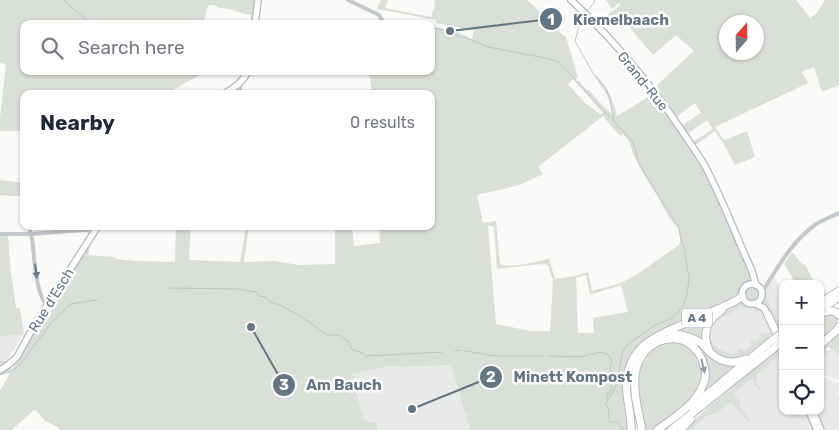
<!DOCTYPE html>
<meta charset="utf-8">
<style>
body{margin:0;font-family:Rubik,sans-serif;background:#f6f6f7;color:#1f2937}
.controls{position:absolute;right:15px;bottom:15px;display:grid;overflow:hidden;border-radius:10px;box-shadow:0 1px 4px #0004}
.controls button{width:45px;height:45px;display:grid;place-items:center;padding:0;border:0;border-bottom:1px solid #e0e1e3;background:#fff;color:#1f2937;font:25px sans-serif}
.compass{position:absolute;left:719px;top:15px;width:45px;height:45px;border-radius:50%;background:#fff;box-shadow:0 1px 4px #0004;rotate:20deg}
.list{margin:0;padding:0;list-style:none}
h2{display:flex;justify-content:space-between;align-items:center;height:65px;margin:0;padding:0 20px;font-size:21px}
h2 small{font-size:16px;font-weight:400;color:#747a83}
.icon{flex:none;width:28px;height:28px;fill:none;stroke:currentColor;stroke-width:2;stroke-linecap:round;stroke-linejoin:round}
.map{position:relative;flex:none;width:839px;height:430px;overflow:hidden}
.search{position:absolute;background:#fff;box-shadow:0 1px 4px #0004;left:20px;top:20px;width:415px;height:55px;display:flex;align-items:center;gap:12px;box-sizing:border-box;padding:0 18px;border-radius:10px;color:#747a83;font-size:19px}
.panel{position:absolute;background:#fff;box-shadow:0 1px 4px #0004;left:20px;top:90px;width:415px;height:140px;border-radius:10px}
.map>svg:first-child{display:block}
</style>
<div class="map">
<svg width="839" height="430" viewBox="0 0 839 430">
<rect width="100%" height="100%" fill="#fafaf8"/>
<!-- built -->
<g fill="#e8e9e9">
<polygon points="774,277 783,292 783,317 777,321 765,294 769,287 768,286"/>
<polygon points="742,306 743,308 752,308 756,312 759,310 767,323 764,324 765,325 770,323 767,315 773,313 783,337 783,411 820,411 820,376 823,376 839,383 839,392 835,394 835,395 839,393 839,430 692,430 705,417 717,413 728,403 731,403 748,421 751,422 741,408 740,402 734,394 751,379 759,389 761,389 756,381 757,379 755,376 778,356 780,357 780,354 778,350 779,348 772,331 760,335 761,337 755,341 753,339 750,342 751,345 743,351 741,349 739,350 739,353 729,354 728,352 727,354 712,343 713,341 711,341 711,329 713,328 715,325 714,323"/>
<polygon points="24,334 6,362 4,360 0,361 0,337"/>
<polygon points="831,348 839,354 839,380 820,374 820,359"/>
<polygon points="451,365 470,430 378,430 376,422 371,423 364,421 351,374 392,366 403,367"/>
</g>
<!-- green -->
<g fill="#dadfd7" fill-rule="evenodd">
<polygon points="0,0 256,0 254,24 251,24 251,15 241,13 230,9 220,8 213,5 208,6 203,24 24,24 24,71 207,71 165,94 24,94 24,131 0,131 0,118 6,64 0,63"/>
<path d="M381,0h7l-3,8 47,9c0,-3 0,-7 3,-9l-1,-3 1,-5h92l13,12 1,-1 4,4 -3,4c6,5 12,6 18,11l-1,2 7,5 12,40 -3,3h-3l-4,4 16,18 16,12 3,-1 -27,-31 2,-2 9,10h2l11,13 13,12c-3,-18 -8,-24 -19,-39l2,-1c12,13 17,24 21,41l31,-19 5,-1 1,-1 9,12 1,3 -1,2 1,1 2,-1 36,53 9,17 30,71 1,5 9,17c-1,8 -5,7 -9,12 -2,3 -2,8 -4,11l-81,35c-13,7 -21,15 -28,28v69h-159l-19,-65 -48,2 -11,-1 -41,8 13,46 7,3 5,-1 2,8h-318l-2,-3 -13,-6 -9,-11 -3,1 -22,19h-11v-39l10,-18 -3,-1 -7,3v-14l4,-1 2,2 -4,2 1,4 9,1 11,-17 8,-17 57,-89 2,1 -2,10h1v-2l26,2 1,2 19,2 40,1 1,-36h15l-2,34 51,2 6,-36h3l-5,36 30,-1 25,4 36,-1v-38h17l2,20 26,-3 -1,-17h52v-132h-59l-3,-23h62v-45l28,7 13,6 2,-9 -38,-7v-3l-59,-11zM603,116l17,20 3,-2c9,9 7,13 12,24 6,14 16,27 24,41 6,10 10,22 20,29 -1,7 3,9 0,17l-43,30 -15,8 -29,8 -4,-19 -13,4 -20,3 -6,-20c-13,2 -38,10 -49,5l-4,-43 -13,2 -6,-28 42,-10 24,-11 -5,-7zM488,226h3l3,1 3,42 43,-5 8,1 5,16 -3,50h-19l-35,-7zM586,275l4,20 31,-10 7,27 -35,6 1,15h-16l-2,-55z"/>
<path d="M606,0h190l14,18 6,-4 9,-14h14v85l-17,7 -8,-25 -12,5 6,11 -93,44 9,13 23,-9 8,26 -20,8 -13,-24 -7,-10 -20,14 -2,-3 20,-13 -6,-9 -20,14 -6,-8 20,-13 -6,-10 -20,15 -21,-30 40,-37 -18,-16 -23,20 -35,-41 -16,14 -4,-4 1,-3 21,-16 -1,-2 -7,6zM726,22h30v30h-30z"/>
<polygon points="24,152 24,196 11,196 0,195 0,180 23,183 22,172"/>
<polygon points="0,235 8,235 11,276 12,278 16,308 20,308 24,334 0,337"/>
<polygon points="792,252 803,265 805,264 815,284 796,284 784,264"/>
<path d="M768,286l1,1 -4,7 12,26 6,-3v8h-2v3l-2,1 -6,-16 -6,2 3,8 -5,2h-1l3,-3 -8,-12 -3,2 -4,-4h-9l-1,-2 -28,17 1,2 -2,1v3h-2v12h3l-2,2 14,10 3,-2v3l9,-1v-3l3,-1 3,2 7,-6 -1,-3 3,-3 2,2 6,-4 -2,-2 14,-4 1,2 -25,21 -11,5h-13l-11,-7 -4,-5 -2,-18 3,-7 12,-10 17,-9 10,3h8c6,-6 6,-13 10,-20z"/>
<circle cx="752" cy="294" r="7"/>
<polygon points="831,312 838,317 838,325 820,342 820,316"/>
<polygon points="713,313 703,338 701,339 670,332"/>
<polygon points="839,334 839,354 829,347 826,350 828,352 820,359 820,350"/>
<polygon points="659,338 694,341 711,355 740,364 708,388 703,395 701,393 707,376 695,346"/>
<polygon points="677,342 688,346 696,353 703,371 702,384 692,400 654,430 645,430 637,385 642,358 658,343"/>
<polygon points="778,350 780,353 779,358 778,356 756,376 758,379 756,381 761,389 759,390 751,379 734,394 740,402 741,408 751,422 748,421 731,403 729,403 717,413 705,417 692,430 684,430 694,420 707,408"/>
</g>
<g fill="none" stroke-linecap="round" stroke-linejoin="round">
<!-- stream -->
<g stroke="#bbc7cb" stroke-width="1">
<polyline points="64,0 78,13 92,24"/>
<polyline points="587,11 594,3 595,0"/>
<polyline points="582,16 575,41 593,73 607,90 610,101 614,121"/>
<polyline points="391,24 393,24"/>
<polyline points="431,29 436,28 450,31 459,37 464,37 488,47 545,58 558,61 575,79"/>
<polyline points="575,80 633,142 638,160 644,172 679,228 681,240 684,248 689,278 687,294 684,303 679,311 672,318 652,327 626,346 622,354 617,383 612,394 607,401 606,405 609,410 608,418 611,422 616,422 622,427 623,430"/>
<polyline points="170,288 238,289 256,292 259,296 265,297 271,302 280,305 300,316 327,335 339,335 348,341 351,348 356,351 361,352 366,356 443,352"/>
<polyline points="455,351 461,350"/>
<polyline points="465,351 496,356 544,356"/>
<polyline points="549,356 580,357 601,352 608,355 612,361 610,370 613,377 611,390 608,393 607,399"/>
<polyline points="13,371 22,362 51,323 70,304 97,300"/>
<polyline points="0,375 10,372"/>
</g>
<defs>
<g id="secondary">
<path d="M571,0c41,38 80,85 111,131 8,12 16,23 23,35 18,34 31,70 47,105l4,14"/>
<polyline points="255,24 258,0"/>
<path d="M224,94c10,-6 19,-12 24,-23"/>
<circle cx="752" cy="294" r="10"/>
<polyline points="756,304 764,308 769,318"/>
<polyline points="0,370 8,365 17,357 35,324 98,226"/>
<polyline points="809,411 817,430"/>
<polyline points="813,411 821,430"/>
</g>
<g id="highway">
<polyline points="820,303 839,291"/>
<polyline points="820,310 839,297"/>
<path d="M820,314c7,-3 13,-6 19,1"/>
<polyline points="768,315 783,347"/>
<path d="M671,334c11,0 21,3 30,9 4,3 7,8 11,11 10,9 22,10 34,5"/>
<polyline points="820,345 837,330 839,327"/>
<path d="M709,350c-8,-17 -1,-31 13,-40"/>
<polyline points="692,407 770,342"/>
<path d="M631,430c1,-18 -7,-35 -4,-53 5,-31 27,-40 52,-51 13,-6 26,-12 39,-17 8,-4 18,-7 24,-13"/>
<path d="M642,430c-3,-17 -9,-36 -7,-53 3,-44 59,-53 69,-11 2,6 2,13 -1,19 -7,20 -30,33 -46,45"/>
<polyline points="671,430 773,349"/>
<polyline points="681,430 691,419"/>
</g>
</defs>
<!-- secondary casing -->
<use href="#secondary" stroke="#b3babf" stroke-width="8"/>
<!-- highway casing -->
<use href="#highway" stroke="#b4b9bd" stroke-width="9"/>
<!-- street -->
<g stroke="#c3c8cc" stroke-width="4">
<polyline points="348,0 379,15 384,24"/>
<polyline points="239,84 241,94"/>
<path d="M29,226c1,7 4,14 4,20 1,14 4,51 14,59"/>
<polyline points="0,234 31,234 96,229"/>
<path d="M762,292c15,-23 29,-50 53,-67 7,-5 16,-8 24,-12"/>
</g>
<!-- secondary -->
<use href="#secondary" stroke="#fff" stroke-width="5.5"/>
<!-- highway -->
<use href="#highway" stroke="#fff" stroke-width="7"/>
<defs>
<g id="highway-bridge">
<polyline points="770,342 783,332"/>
<polyline points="773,349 783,340"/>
</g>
</defs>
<!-- highway-bridge casing -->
<use href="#highway-bridge" stroke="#b4b9bd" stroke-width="9" stroke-linecap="butt"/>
<!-- highway-bridge -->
<use href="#highway-bridge" stroke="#fff" stroke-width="7"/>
</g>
<!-- one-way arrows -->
<defs><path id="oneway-solid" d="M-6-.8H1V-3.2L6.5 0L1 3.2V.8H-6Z" transform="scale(1.25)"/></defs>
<use fill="#6a7a87" href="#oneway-solid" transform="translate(36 271) rotate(82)"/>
<use fill="#939fa8" href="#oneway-solid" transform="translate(703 366) rotate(77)"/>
<g text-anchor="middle" stroke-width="5" stroke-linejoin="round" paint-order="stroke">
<!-- shield labels -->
<rect fill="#fff" stroke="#939fa8" stroke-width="1" x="682" y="308.5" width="30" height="19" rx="4"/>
<g font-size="12" font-weight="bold" fill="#657683">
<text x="697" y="322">A 4</text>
</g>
<!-- street labels -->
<g font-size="14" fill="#657683" stroke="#fff">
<text transform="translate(643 81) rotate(51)" y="5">Grand-Rue</text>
<text transform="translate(51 300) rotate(-58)" y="5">Rue d'Esch</text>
</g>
</g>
<!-- callouts -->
<path fill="none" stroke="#657683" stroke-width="2" d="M450 31L551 19M412 409L491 377M251 327L284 385"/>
<g fill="#657683" stroke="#fff" stroke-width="2">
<circle cx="450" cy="31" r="5"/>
<circle cx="412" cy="409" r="5"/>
<circle cx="251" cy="327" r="5"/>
<circle cx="551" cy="19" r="12"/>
<circle cx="491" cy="377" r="12"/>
<circle cx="284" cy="385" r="12"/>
</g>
<g font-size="15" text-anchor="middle" font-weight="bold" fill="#fff">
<text x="551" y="25">1</text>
<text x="491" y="382">2</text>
<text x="284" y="390">3</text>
</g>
<g font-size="15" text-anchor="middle" font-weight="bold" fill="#657683" stroke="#fff" stroke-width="5" stroke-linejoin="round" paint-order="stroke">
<text x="621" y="25">Kiemelbaach</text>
<text x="573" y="382">Minett Kompost</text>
<text x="344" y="390">Am Bauch</text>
</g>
</svg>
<div class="controls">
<button>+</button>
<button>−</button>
<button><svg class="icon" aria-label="locate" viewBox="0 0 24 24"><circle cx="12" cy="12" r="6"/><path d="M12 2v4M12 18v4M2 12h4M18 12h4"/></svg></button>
</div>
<svg class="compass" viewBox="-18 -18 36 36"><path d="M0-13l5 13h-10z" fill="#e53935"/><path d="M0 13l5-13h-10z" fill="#747a83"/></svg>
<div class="search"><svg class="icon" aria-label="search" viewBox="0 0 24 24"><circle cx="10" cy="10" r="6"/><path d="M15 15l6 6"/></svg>Search here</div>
<section class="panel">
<h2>Nearby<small>0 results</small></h2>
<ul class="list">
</ul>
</section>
</div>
